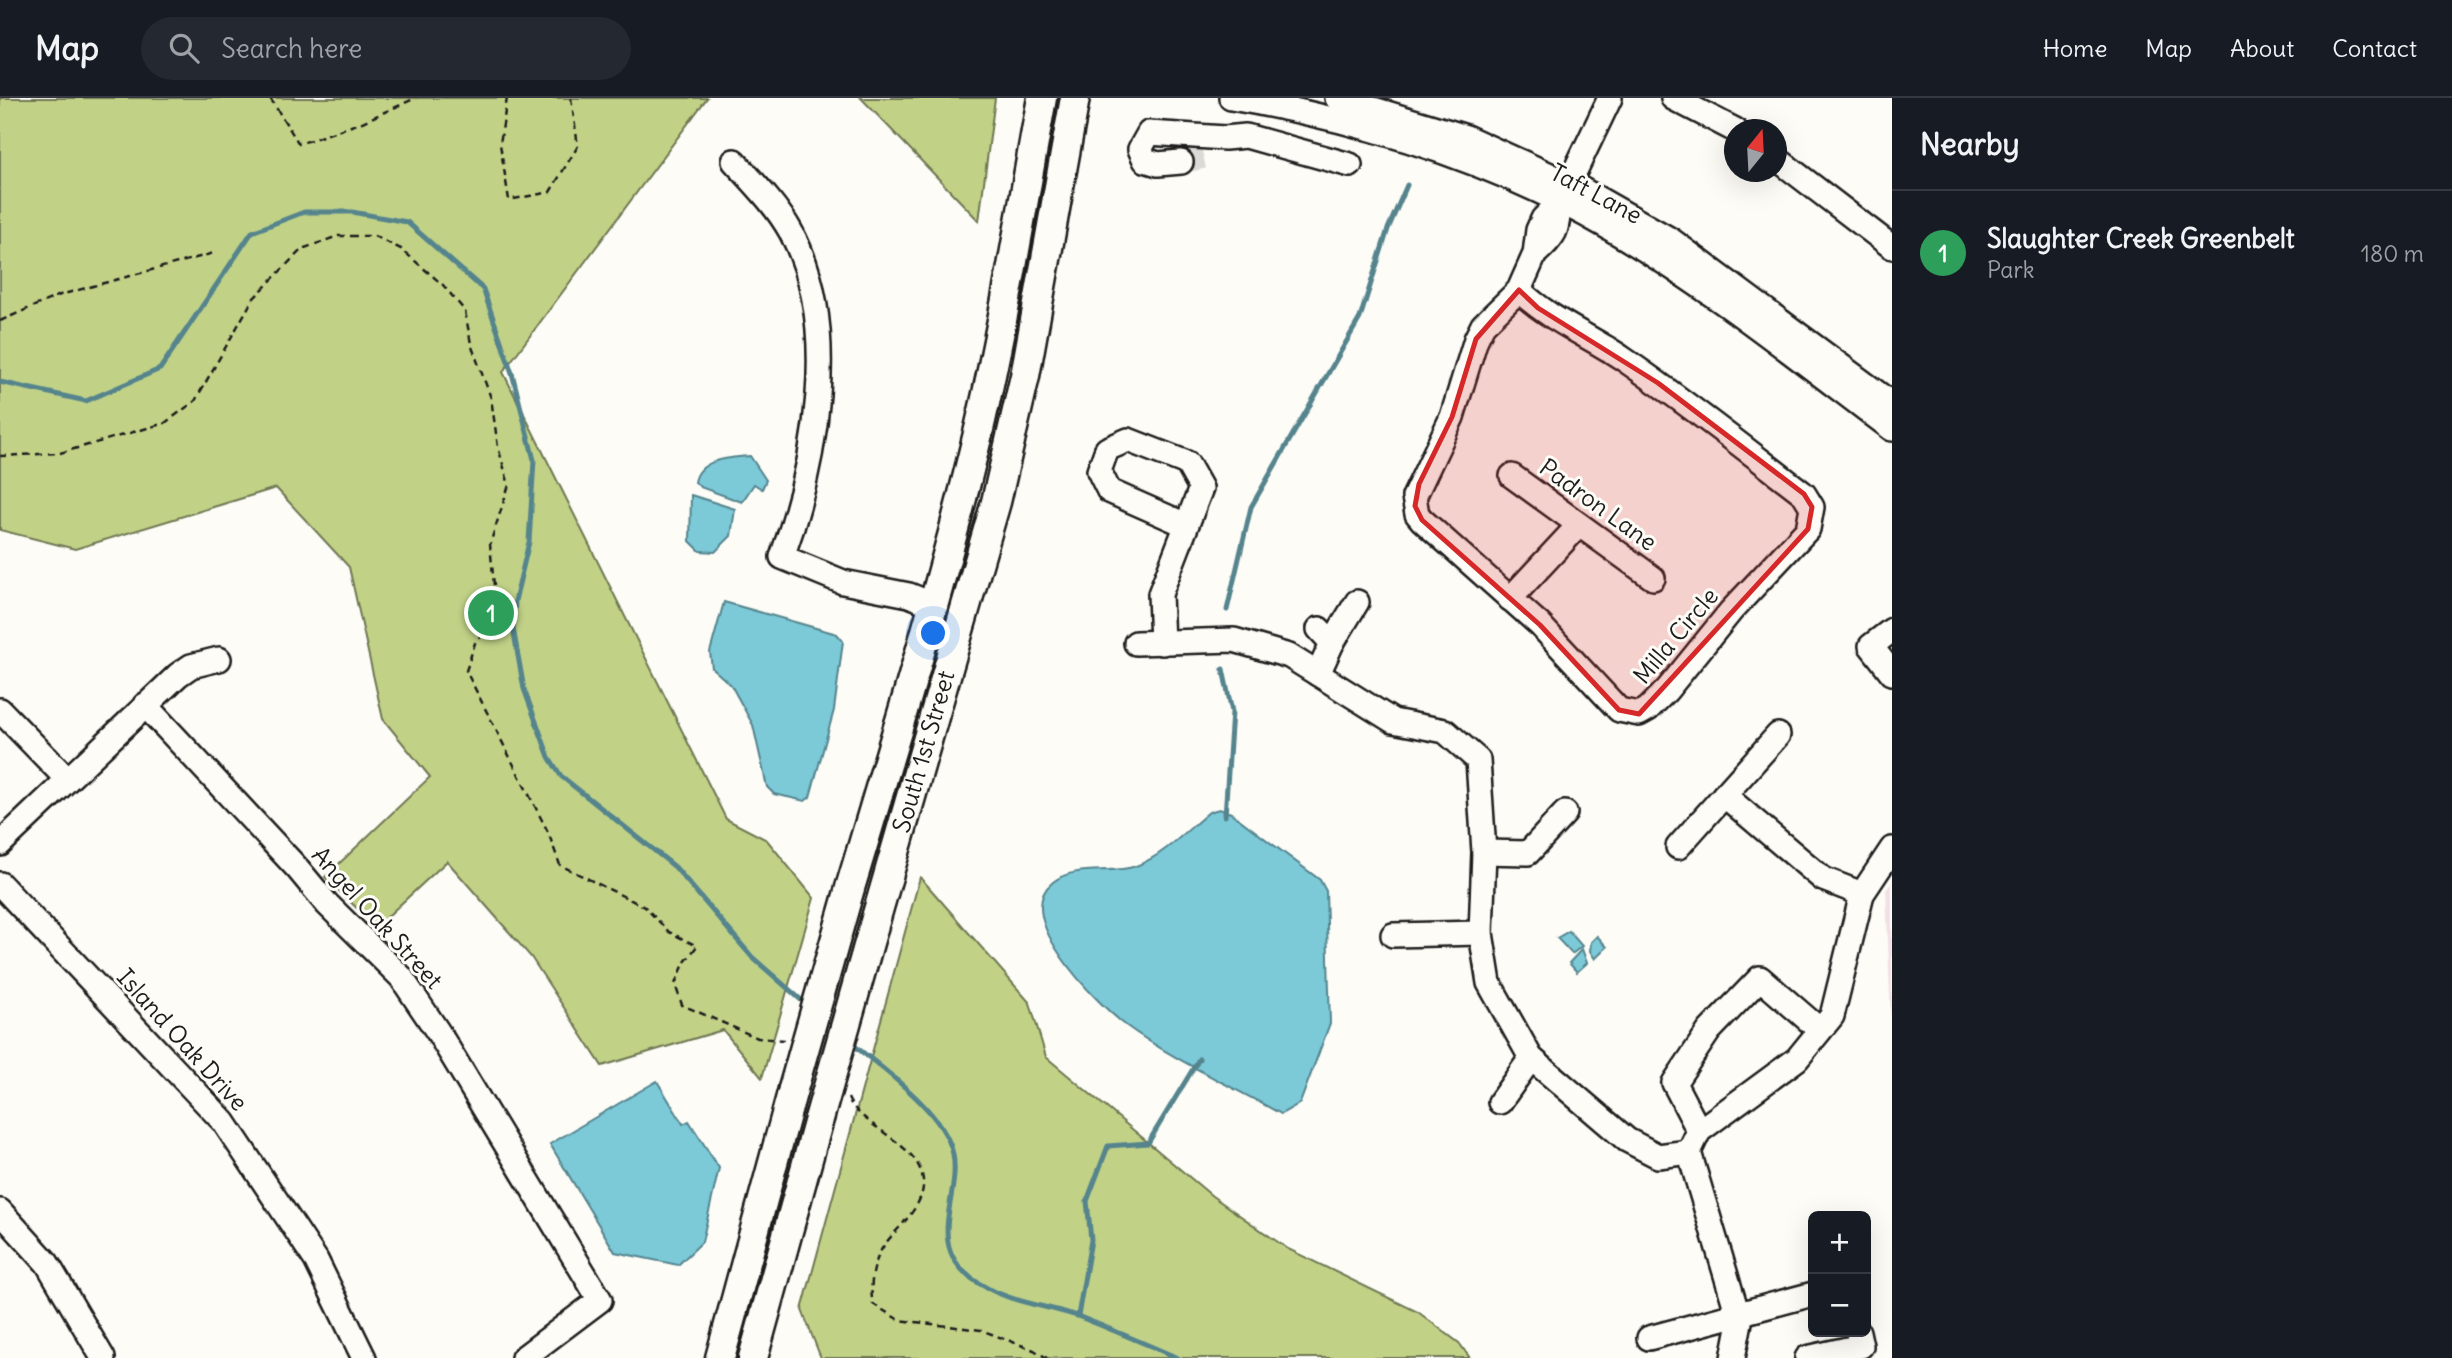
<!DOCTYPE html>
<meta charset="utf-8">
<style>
body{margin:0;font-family:Delius,sans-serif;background:#242831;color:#f1f3f6}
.controls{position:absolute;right:21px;bottom:21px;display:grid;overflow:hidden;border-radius:10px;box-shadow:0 7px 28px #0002}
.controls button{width:63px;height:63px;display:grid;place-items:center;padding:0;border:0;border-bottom:2px solid #363941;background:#171b24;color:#f1f3f6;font:35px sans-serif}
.compass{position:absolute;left:1724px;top:21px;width:63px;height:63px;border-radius:50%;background:#171b24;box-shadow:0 7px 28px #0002;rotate:18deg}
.you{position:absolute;left:934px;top:536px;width:24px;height:24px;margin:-18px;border:5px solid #fff;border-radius:50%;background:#1a73e8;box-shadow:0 0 0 10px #1a73e833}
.badge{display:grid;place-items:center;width:46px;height:46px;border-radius:50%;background:#c8321e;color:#fff;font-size:23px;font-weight:700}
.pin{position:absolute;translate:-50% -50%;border:4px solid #fff;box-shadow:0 2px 7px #0006}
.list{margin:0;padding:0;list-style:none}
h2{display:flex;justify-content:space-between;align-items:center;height:91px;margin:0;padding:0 28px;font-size:30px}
h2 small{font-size:23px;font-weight:400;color:#9ea1a6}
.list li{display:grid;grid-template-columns:46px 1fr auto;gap:21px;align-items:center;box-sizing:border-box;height:126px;padding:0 28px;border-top:2px solid #363941}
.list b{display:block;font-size:26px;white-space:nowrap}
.list p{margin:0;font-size:23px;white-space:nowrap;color:#9ea1a6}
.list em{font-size:23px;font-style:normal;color:#9ea1a6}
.icon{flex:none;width:38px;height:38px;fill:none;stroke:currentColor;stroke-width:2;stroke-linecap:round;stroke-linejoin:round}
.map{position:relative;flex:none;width:1892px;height:1260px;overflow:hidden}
header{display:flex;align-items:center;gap:42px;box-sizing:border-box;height:98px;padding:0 35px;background:#171b24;border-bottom:2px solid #363941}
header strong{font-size:33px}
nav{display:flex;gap:38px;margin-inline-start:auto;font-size:24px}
.search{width:490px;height:63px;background:#242831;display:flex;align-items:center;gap:18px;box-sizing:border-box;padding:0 24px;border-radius:38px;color:#9ea1a6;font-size:26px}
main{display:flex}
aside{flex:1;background:#171b24}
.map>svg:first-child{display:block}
</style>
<header>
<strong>Map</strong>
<div class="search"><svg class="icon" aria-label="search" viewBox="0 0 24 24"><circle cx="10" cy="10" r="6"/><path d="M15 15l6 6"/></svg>Search here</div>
<nav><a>Home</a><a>Map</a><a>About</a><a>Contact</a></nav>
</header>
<main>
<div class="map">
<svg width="1892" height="1260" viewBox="0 0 1892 1260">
<rect width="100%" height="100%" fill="#fdfcf7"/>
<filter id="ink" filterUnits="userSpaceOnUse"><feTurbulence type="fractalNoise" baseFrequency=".0143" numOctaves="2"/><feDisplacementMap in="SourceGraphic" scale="14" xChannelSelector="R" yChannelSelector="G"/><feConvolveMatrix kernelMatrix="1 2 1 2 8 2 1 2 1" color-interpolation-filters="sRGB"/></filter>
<g filter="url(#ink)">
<!-- built -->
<polygon fill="#f2e1e4" points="1892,784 1892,954 1886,792"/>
<!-- green -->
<g fill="#c1d287" stroke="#6e7752" stroke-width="2">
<polygon points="0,0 707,0 503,274 726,721 767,742 814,800 762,980 723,932 602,968 531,859 447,763 376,829 325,779 430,679 383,621 349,469 276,390 75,451 0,432"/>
<polygon points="861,0 995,0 979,123"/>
<polygon points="920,779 1030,905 1046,959 1212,1098 1288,1151 1418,1214 1459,1245 1470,1260 821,1260 802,1212"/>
</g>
<!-- water -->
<g fill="#7bc9d8" stroke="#55848d" stroke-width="2">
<path d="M750,358l16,24 -4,9 -8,-5 -12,18 -42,-15 -5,-5c4,-24 36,-24 55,-26z"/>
<polygon points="691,397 735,411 731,438 715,454 700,453 690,443"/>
<polygon points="724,504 837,536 843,543 834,612 810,699 805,703 774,696 767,689 753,627 731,587 712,570 710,554"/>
<path d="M1219,711l12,4 89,67 6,11 4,132 -30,80 -19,11c-48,-27 -113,-57 -157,-90 -28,-22 -114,-108 -71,-142 22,-18 58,-7 83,-16 27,-10 51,-36 73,-54z"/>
<polygon points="1569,833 1582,848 1572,856 1557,840"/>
<polygon points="1597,838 1607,849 1595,861 1590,853 1591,844"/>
<polygon points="1582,851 1587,865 1577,874 1569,865"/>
<polygon points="657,983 683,1026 689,1023 719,1070 702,1144 678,1167 615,1154 550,1046"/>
</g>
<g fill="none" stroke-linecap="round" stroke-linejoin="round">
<!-- stream -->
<g stroke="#55848d" stroke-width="5">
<polyline points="0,284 86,303 160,271 252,134 304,114 352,114 407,124 483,191 512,275 534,362 529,444 515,503 513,530 524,591 549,659 561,678 675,769 752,859 808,908"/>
<polyline points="1227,512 1251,409 1360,220 1388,131 1407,87"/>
<polyline points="1223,571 1232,614 1225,718"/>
<path d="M850,944c32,27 94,69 103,112 8,43 -28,89 18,124 34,25 72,26 109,39 33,13 66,27 98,41"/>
<polyline points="1078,1218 1091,1142 1087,1103 1108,1048 1148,1045 1199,961"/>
</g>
<!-- minor-tunnel -->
<polyline stroke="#dbdad6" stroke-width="23" stroke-dasharray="23 11" stroke-linecap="butt" points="1181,64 1212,57"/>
<defs>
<g id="minor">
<path d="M1231,0c130,22 260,62 375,128 101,59 193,133 286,203"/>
<polyline points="1337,0 1466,39 1581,91 1671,142 1892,306"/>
<polyline points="1673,0 1735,32"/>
<polyline points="1776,60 1892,149"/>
<path d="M734,63c21,23 42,44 57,71 50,93 25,232 -9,325l61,25 66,13 25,10"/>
<polyline points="1181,64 1158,66 1145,62 1140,51 1149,35 1225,40 1246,38 1350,67"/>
<polyline points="1564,96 1610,0"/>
<path d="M1519,192c29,29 69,45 103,68 63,43 122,90 182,136l8,13 -4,22 -77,82 -64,79 -19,19 -9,5 -20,-4 -79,-85 -118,-105 -5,-6 -3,-17 38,-80 24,-78 7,-14 36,-35 16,-36 3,-24 5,-11 16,-16c-1,28 -3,32 -24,51"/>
<polyline points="1512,378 1653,480"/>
<polyline points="1510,501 1579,427"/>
<polyline points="1892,532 1871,548 1892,575"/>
<polyline points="1136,545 1234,542 1289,558 1393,623 1445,633 1478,662 1484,754 1481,835 1489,885 1531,960 1627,1042 1658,1058 1689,1054 1740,1224 1733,1260"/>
<polyline points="1162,545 1160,496 1201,390 1187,365 1128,342 1107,351 1099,373 1109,393 1186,427"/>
<polyline points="1332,545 1357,504"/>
<polyline points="1318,576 1332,545 1319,531"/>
<polyline points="145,607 298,771 327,806 401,879 438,934 600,1202 523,1260"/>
<polyline points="0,612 67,681"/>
<polyline points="1724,697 1823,781 1862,796"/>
<polyline points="0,746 178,577 191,568 219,561"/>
<polyline points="1678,749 1778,637"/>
<polyline points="1484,754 1528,755 1565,715"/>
<polyline points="0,786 224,1024 316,1162 364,1260"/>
<polyline points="1393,837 1481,835"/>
<polyline points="1500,1004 1531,960"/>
<polyline points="1699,1033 1674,985 1709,933 1760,880 1820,932"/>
<polyline points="1689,1054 1699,1033 1797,961 1832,918 1862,796 1892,751"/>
<polyline points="0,1113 47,1165 103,1260"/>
<polyline points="1649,1240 1813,1196"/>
<polyline points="1807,1260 1861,1248 1858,1234"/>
</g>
<g id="major">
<path d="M850,790c46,-153 93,-306 130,-463 25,-108 42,-218 62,-327"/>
<path id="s1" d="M876,820l120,-416 29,-126 50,-278"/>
<polyline points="720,1260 793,991"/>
<polyline points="753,1260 819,1021"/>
</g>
</defs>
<!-- minor casing -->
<use href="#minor" stroke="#1c1c1c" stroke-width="28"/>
<!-- major casing -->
<use href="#major" stroke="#1c1c1c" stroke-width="33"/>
<!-- path -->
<g stroke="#1c1c1c" stroke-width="2.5" stroke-dasharray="7 5" stroke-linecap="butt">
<polyline points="270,0 299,46 360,25 416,0"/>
<polyline points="507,0 500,46 509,102 550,94 578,48 571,0"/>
<polyline points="0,223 60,197 214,155"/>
<polyline points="0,358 60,355 165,325 195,303 253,201 302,151 338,138 374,138 401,151 443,187 465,213 471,246 491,300 498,349 509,387 490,446 497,519 475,545 466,573 548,734 560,767 645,809 669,834 697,848 685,864 675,886 682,907 758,940 784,942"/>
<path d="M848,1000c9,24 61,43 72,71 14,32 -22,56 -37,78 -10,15 -14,41 -10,57l26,16 82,10 53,20 13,8"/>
</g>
<!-- minor -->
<use href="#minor" stroke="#fdfcf7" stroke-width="23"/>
<!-- major -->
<use href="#major" stroke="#fdfcf7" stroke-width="28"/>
<defs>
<g id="major-bridge">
<polyline points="793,991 850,790"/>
<polyline points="819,1021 876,820"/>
</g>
</defs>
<!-- major-bridge casing -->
<use href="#major-bridge" stroke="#1c1c1c" stroke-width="33" stroke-linecap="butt"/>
<!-- major-bridge -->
<use href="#major-bridge" stroke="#fdfcf7" stroke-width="28"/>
</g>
</g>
<!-- marked area -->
<path fill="#d62828" fill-opacity="0.2" stroke="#d62828" stroke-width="5" stroke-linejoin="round" d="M1519,192l19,18 120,75 146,111 8,13 -4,22 -169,185 -20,-4 -79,-85 -118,-105 -7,-14 4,-22 33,-67 24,-78z"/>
<g text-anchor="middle" stroke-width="6" stroke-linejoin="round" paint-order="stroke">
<!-- street labels -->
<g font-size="24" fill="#1c1c1c" stroke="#fdfcf7">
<text transform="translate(1596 96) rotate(28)" y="8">Taft Lane</text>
<text transform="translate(1598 407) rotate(36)" y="8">Padron Lane</text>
<text transform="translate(1676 538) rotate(-50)" y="8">Milla Circle</text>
<text dy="8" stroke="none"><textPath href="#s1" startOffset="173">South 1st Street</textPath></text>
<text transform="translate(377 820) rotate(48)" y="8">Angel Oak Street</text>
<text transform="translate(182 942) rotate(48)" y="8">Island Oak Drive</text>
</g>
</g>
</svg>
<div class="controls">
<button>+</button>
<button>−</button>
</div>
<svg class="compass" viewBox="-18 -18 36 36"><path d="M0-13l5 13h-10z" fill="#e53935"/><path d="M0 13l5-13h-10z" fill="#9ea1a6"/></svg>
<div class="you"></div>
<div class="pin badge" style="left:491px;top:515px;background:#2e9e5b">1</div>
</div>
<aside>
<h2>Nearby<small></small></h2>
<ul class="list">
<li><span class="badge" style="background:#2e9e5b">1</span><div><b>Slaughter Creek Greenbelt</b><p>Park</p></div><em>180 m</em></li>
</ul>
</aside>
</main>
